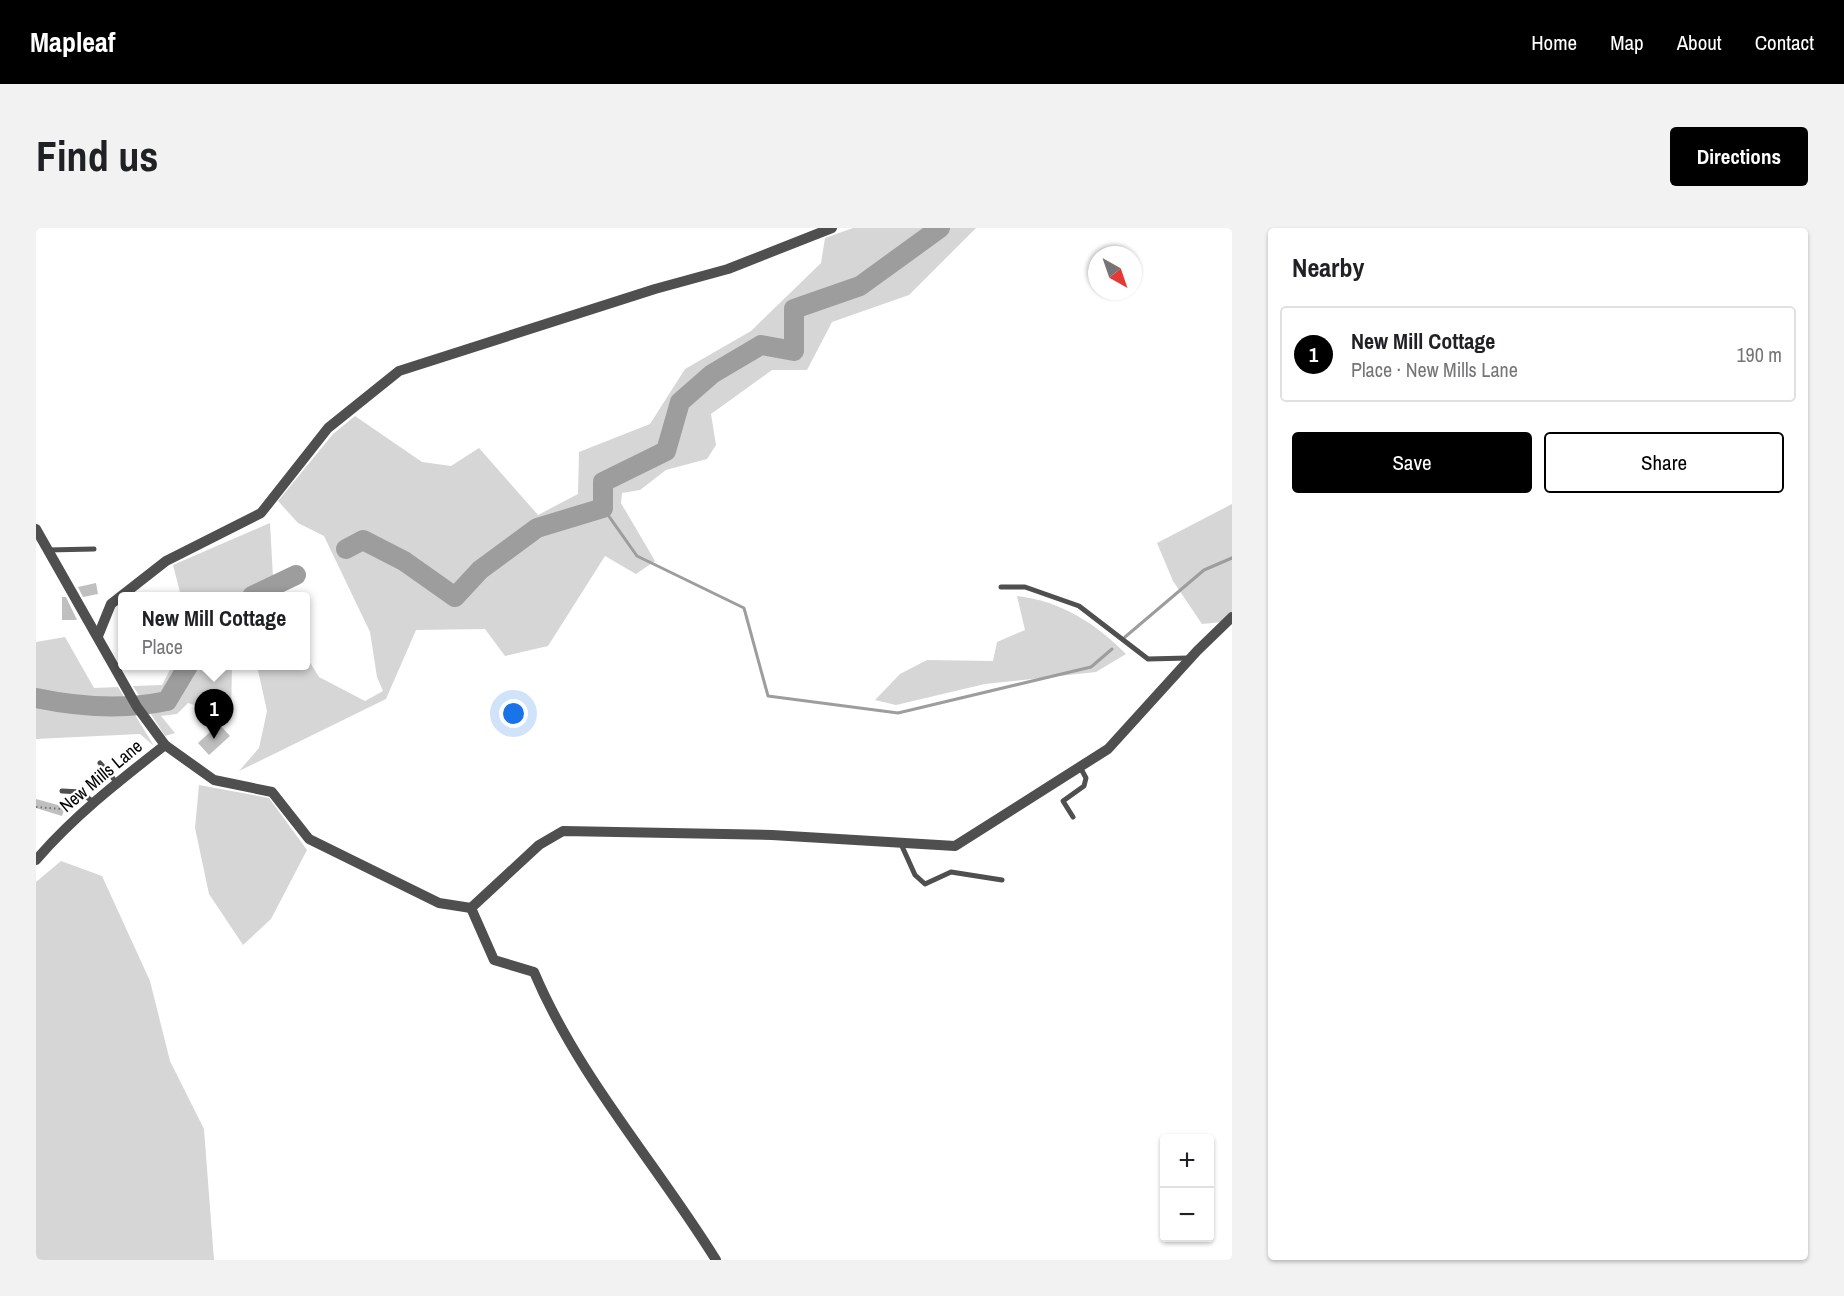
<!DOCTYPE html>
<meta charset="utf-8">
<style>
body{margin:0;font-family:"Archivo Narrow",sans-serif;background:#f2f2f2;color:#202124}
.controls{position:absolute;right:18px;bottom:18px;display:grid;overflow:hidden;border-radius:6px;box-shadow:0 2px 4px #0004}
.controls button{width:54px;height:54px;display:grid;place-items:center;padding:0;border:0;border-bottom:2px solid #e0e0e0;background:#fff;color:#202124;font:30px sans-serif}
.compass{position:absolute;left:1052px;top:18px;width:54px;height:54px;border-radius:50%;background:#fff;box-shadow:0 2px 4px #0004;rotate:140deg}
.you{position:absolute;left:478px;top:486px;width:21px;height:21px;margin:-15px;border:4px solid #fff;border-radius:50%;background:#1a73e8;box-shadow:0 0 0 9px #1a73e833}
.badge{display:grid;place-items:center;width:39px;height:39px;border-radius:50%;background:#000;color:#fff;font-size:20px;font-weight:700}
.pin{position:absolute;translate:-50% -50px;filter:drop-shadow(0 2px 3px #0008)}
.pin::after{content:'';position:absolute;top:32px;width:21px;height:18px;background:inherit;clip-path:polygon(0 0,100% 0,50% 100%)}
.popup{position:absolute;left:82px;top:364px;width:192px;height:78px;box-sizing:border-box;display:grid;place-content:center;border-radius:6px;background:#fff;filter:drop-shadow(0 2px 4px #0005);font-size:20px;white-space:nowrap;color:#757577}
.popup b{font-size:22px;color:#202124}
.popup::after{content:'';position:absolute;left:50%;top:100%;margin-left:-12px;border:12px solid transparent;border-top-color:#fff}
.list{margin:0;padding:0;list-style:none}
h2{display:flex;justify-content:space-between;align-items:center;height:78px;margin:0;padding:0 24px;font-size:26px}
h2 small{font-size:20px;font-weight:400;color:#757577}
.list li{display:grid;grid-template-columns:39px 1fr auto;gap:18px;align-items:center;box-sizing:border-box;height:96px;margin:0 12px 12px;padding:0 12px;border:2px solid #e0e0e0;border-radius:6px}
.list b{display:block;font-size:22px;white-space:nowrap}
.list p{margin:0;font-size:20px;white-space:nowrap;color:#757577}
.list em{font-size:20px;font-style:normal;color:#757577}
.actions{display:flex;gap:12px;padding:18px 24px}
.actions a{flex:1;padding:14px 0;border:2px solid #000;border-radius:6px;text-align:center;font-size:21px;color:#000}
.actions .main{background:#000;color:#fff}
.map{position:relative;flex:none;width:1196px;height:1032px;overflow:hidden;border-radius:6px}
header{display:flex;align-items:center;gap:36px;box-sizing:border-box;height:84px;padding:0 30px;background:#000;color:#fff}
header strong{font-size:28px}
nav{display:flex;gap:33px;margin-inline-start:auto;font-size:21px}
.intro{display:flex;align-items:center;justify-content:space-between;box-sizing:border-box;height:144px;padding:0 36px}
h1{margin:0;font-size:42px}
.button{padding:15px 27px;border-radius:6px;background:#000;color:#fff;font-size:21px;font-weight:700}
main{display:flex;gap:36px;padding:0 36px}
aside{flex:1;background:#fff;border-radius:6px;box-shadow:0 2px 4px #0004}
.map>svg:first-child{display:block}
</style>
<header>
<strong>Mapleaf</strong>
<nav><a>Home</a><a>Map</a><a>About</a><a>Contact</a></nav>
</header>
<div class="intro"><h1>Find us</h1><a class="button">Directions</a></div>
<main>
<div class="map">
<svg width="1196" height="1032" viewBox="0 0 1196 1032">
<rect width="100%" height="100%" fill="#fff"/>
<!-- green -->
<g fill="#d6d6d6">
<polygon points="817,0 940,0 873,67 796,94 771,142 736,142 675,186 680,217 671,231 630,242 604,262 586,265 585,275 619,333 600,346 569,328 512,418 469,428 449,401 380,402 350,471 203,543 223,520 231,483 221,438 270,438 270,428 283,449 329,473 347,463 341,449 334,404 288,308 262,295 242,273 297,206 319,188 386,234 415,238 443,220 502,287 542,266 543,224 614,196 649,141 715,103 785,35 789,10"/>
<polygon points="1196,276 1196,393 1166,396 1137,353 1121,315"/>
<polygon points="234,295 238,368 145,368 137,337"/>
<path d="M981,368c44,5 78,27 109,58l-30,18 -111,12 -89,21 -21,-5 25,-26 27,-14 66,1 4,-19 28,-12z"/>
<polygon points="29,409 58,460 82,459 118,518 104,506 0,511 0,414"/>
<polygon points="136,438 196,438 195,489 152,475 141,486 125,488 139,505 129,508 97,458 126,457"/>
<polygon points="163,557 233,570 271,622 235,691 207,717 173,666 159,600"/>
<polygon points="25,633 66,648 114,753 134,833 168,901 178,1032 0,1032 0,654"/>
</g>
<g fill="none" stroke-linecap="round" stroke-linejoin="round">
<!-- stream -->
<g stroke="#9d9d9d" stroke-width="3">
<polyline points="567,280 601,328 708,380 732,468 862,485 1055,439 1076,421"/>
<polyline points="1089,409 1168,342 1196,330"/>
</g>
<!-- river -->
<g stroke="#9d9d9d" stroke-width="20">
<polyline points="310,321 327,312 368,333 419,369 444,342 501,300 567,280 567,254 630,223 644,174 676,146 725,117 758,123 758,81 824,58 904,0"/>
<polyline points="216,368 260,347"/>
<path d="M0,470c43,9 88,12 131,3l21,-35"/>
</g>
</g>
<!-- building -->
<g fill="#bfbfbf">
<polygon points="60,355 62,366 47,369 42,359"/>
<polygon points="26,369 30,369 41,392 26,392"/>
<polygon points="183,496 194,508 173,527 162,515"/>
<polygon points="0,571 29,579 26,588 0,580"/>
</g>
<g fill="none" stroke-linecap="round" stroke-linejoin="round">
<!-- path -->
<polyline stroke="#717171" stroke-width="2" stroke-dasharray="1.5 3" stroke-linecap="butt" points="0,579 36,582"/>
<!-- lane -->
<g stroke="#4f4f4f" stroke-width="5">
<polyline points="12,322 58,321"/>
<polyline points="965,359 989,359 1043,378 1112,431 1152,430"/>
<polyline points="64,535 81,555"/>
<polyline points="26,563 45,564 57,574"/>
<polyline points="1037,589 1027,573 1048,558 1050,550 1044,539"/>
<polyline points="865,616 879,647 889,656 915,644 966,652"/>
</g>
<!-- street -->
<g stroke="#4f4f4f" stroke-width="10">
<polyline points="0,301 101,479 129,517 178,552 236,564 273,611 403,675 435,680"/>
<polyline points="62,408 75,376 130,333 225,285 292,200 363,143 619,61 692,41 796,0"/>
<path d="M0,632c38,-44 83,-79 129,-115"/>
<polyline points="435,680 503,617 527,603 736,607 919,618 1072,521 1161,423 1196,389"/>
<path d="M435,680l23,52 40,12c45,106 122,191 182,288"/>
</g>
</g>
<g text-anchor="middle" stroke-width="4.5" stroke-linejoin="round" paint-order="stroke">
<!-- street labels -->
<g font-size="18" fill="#000" stroke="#fff">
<text transform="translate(65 548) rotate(-40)" y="6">New Mills Lane</text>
</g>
</g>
</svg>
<div class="controls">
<button>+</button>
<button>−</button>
</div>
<svg class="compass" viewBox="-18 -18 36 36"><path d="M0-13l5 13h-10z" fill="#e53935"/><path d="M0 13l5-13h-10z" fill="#757577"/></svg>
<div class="you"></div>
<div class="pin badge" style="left:178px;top:511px">1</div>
<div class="popup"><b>New Mill Cottage</b>Place</div>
</div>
<aside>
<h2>Nearby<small></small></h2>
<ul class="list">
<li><span class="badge">1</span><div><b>New Mill Cottage</b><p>Place · New Mills Lane</p></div><em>190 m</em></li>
</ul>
<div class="actions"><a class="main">Save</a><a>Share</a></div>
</aside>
</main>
